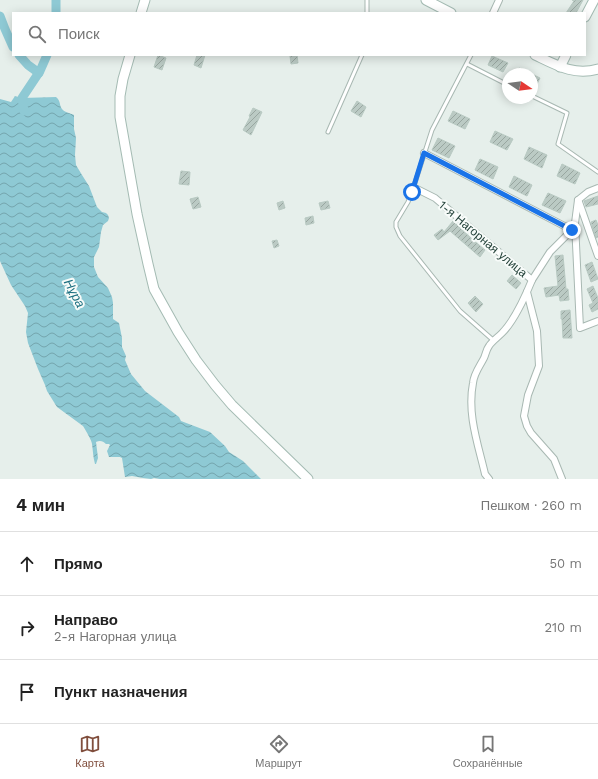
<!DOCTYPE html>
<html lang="ru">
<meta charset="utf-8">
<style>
body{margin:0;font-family:"Work Sans",sans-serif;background:#f6f6f6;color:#222}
.compass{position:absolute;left:502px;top:68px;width:36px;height:36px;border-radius:50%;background:#fff;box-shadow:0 2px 10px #0003;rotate:103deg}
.stop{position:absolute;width:12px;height:12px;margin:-9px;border:3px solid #1a73e8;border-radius:50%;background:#fff}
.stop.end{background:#1a73e8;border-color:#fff;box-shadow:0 1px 4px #0008}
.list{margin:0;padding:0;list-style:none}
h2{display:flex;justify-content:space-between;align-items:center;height:52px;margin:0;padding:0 16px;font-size:17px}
h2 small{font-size:13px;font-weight:400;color:#767676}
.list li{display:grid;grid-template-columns:26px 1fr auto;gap:12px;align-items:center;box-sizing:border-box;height:64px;padding:0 16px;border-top:1px solid #e0e0e0}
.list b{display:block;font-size:15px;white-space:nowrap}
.list p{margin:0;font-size:13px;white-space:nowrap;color:#767676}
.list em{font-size:13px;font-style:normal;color:#767676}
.icon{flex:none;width:22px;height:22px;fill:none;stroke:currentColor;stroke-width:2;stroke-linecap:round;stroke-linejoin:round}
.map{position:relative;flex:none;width:598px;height:479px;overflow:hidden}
.search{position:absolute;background:#fff;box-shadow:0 2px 10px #0003;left:12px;right:12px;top:12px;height:44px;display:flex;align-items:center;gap:10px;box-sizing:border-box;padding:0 14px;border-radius:0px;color:#767676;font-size:15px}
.sheet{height:244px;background:#fff}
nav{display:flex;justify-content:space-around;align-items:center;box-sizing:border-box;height:56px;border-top:1px solid #e0e0e0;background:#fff;font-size:11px;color:#767676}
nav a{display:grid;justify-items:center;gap:2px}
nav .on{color:#804e3d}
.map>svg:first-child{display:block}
</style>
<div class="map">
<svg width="598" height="479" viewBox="0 0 598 479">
<defs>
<pattern id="water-waves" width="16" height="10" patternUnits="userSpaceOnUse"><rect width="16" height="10" fill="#8ec9d4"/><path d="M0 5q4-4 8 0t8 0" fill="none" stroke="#74a5ad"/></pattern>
<pattern id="building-hatch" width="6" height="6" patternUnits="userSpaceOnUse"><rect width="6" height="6" fill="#bbcac4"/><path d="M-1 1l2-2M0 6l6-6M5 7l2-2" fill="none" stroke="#98a6a0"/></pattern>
</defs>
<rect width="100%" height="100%" fill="#e6efeb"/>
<!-- water -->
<path fill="url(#water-waves)" d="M15,96l7,2 34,-1c5,4 3,8 6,12 2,3 8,4 12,6v14l2,9 -1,17 1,10 6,10 7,11 8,21 5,5 4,1 2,2 1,3 -1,3 -5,4 -2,7 -2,15 -5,10v10l4,10 10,11 4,9 1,6v16l6,4 3,15v9l4,9 -1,4 6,14 14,17 34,26 2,4 29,11 15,14 4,6 14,9 18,18h-101l-6,-1 -3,1 -8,-1 -11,-2 -7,1 -3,-19 -2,-1h-11l-2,-6 3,-6 -1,-1h-3c-3,-3 -6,-4 -10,-2l2,16 -2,6h-1c-2,-7 -2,-13 -3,-20 0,-3 -7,-15 -9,-18l-26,-19 -10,-16 -2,-6 -7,-16 -10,-26 -2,-11 2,-19 -3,-7 -14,-21 -11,-24v-162l11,3z"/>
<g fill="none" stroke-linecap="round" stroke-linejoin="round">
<!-- river -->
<g stroke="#8ec9d4" stroke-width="9">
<polyline points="56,13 56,0"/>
<polyline points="0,16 5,29 13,47"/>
<polyline points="19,55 28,65 39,73"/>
<polyline points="24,111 22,98 40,71 47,55"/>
</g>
</g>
<!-- building -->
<g fill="url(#building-hatch)" stroke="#b8c9c2">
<polygon points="572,0 583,0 576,13 566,13 574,1"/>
<polygon points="158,55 166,58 162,70 154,67"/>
<polygon points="197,55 205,55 201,68 194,65"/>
<polygon points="297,55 298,63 291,64 290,56"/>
<polygon points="492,56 508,63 503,72 488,65"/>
<polygon points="519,68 532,74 516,74"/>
<polygon points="532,74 540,78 536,86 532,84"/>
<polygon points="357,101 366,107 361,117 351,111"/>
<polygon points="253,108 262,112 251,135 243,130 250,117 249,116"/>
<polygon points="453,111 470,119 465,129 448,121"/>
<polygon points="495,131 513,139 507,150 490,142"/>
<polygon points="438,138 455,146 449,158 432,150"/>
<polygon points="529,147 547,155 542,168 524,159"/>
<polygon points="480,159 498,167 493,179 475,170"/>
<polygon points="562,164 580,173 575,184 557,176"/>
<polygon points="181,171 190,172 189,185 179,184"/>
<polygon points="514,176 532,185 527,196 509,187"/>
<polygon points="548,193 566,201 560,213 542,205"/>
<polygon points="598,196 598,204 586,207 584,201"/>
<polygon points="198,197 201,207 193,209 190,199"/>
<polygon points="283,201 285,208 279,210 277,203"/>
<polygon points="328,201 330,208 321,210 319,203"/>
<polygon points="313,216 314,223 306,225 305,218"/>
<polygon points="596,220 598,225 598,237 596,238 591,222"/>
<polygon points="453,221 473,240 485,250 480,257 450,231 438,240 434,235 442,229 444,232"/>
<polygon points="277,240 279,246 274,248 272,241"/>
<polygon points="563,255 566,289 568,289 569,300 560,301 559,295 546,297 544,288 558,286 555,256"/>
<polygon points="592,262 598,279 591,282 585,265"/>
<polygon points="512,275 521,283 516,289 507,281"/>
<polygon points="593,286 598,298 598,309 592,312 589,305 593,303 587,289"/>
<polygon points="475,296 483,304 476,312 468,303"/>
<polygon points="570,310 572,338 563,338 562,319 561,319 561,311"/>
</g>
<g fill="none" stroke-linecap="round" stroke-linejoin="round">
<defs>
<g id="lane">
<polyline points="367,13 367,0"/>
<polyline points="471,55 432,130 412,192 408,202 396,222 396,227 400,236 460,311 493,340"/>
<polyline points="467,64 508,85"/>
<polyline points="532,96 567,113 558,144 598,172"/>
<polyline points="328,132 362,55"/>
</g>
<g id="street">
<polyline points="493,13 499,0"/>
<polyline points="424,153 572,230"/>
<polyline points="413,187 435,198 532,280 550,252 572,230 575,223"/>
<polyline points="578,200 575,223 580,328 598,321"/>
<polyline points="578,200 588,192 598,188"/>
<polyline points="579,202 598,256"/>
<polyline points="527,292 537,331 539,366 528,395 524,416 527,426 531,433 554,459 562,479"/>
<path d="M489,479l-4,-5c-7,-30 -18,-60 -12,-91 1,-10 7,-17 11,-25 2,-4 2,-8 5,-12 3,-5 8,-8 13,-13 12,-12 23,-36 30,-53"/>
</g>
<g id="secondary">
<polyline points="426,0 451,13"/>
<polyline points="141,13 145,0"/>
<polyline points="585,17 594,0"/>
<polyline points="130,55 123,79 120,96 120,117 137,214 148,264 154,289 178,332 196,360 215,385 232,405 308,479"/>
<path d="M535,55c21,10 39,21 63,14"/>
<polyline points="560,67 566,55"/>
</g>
</defs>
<!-- lane casing -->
<use href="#lane" stroke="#a8b8b2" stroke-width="5"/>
<!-- street casing -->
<use href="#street" stroke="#a8b8b2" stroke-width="8"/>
<!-- secondary casing -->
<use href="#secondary" stroke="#a4bbb3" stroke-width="11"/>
<!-- lane -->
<use href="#lane" stroke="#fff" stroke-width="3"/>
<!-- street -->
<use href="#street" stroke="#fff" stroke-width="6"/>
<!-- secondary -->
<use href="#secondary" stroke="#fff" stroke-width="9"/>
</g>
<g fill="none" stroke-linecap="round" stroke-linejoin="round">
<!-- route -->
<polyline stroke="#1a73e8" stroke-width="5" points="412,192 424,153 572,230"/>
</g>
<g text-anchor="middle" stroke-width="4" stroke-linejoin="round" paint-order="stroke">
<!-- street labels -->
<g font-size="12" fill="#24423a" stroke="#f7fbf9">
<text transform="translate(483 239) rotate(40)" y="4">1-я Нагорная улица</text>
</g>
<!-- water labels -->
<g font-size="13" font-style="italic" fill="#1c6f80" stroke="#f7fbf9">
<text transform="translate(75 293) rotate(62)" y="5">Нұра</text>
</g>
</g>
</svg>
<svg class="compass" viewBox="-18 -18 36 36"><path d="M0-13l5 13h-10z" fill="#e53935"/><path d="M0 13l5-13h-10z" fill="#767676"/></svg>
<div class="stop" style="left:412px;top:192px"></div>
<div class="stop end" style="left:572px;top:230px"></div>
<div class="search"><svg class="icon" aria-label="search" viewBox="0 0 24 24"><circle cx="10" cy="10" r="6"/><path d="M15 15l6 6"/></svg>Поиск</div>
</div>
<section class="sheet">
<h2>4 мин<small>Пешком · 260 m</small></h2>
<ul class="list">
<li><svg class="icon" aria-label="ahead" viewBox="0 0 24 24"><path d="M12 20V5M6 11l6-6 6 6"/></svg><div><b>Прямо</b></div><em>50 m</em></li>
<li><svg class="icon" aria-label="right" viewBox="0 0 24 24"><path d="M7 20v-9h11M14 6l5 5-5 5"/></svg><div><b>Направо</b><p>2-я Нагорная улица</p></div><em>210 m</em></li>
<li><svg class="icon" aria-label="arrive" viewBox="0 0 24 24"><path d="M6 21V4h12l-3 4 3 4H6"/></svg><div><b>Пункт назначения</b></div></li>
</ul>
</section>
<nav>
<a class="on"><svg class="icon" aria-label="map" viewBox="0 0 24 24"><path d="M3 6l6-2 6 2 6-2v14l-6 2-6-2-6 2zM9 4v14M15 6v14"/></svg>Карта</a>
<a><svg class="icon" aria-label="directions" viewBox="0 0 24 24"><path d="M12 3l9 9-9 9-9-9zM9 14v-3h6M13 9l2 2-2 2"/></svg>Маршрут</a>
<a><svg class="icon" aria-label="saved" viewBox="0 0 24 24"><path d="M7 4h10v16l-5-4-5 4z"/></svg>Сохранённые</a>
</nav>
